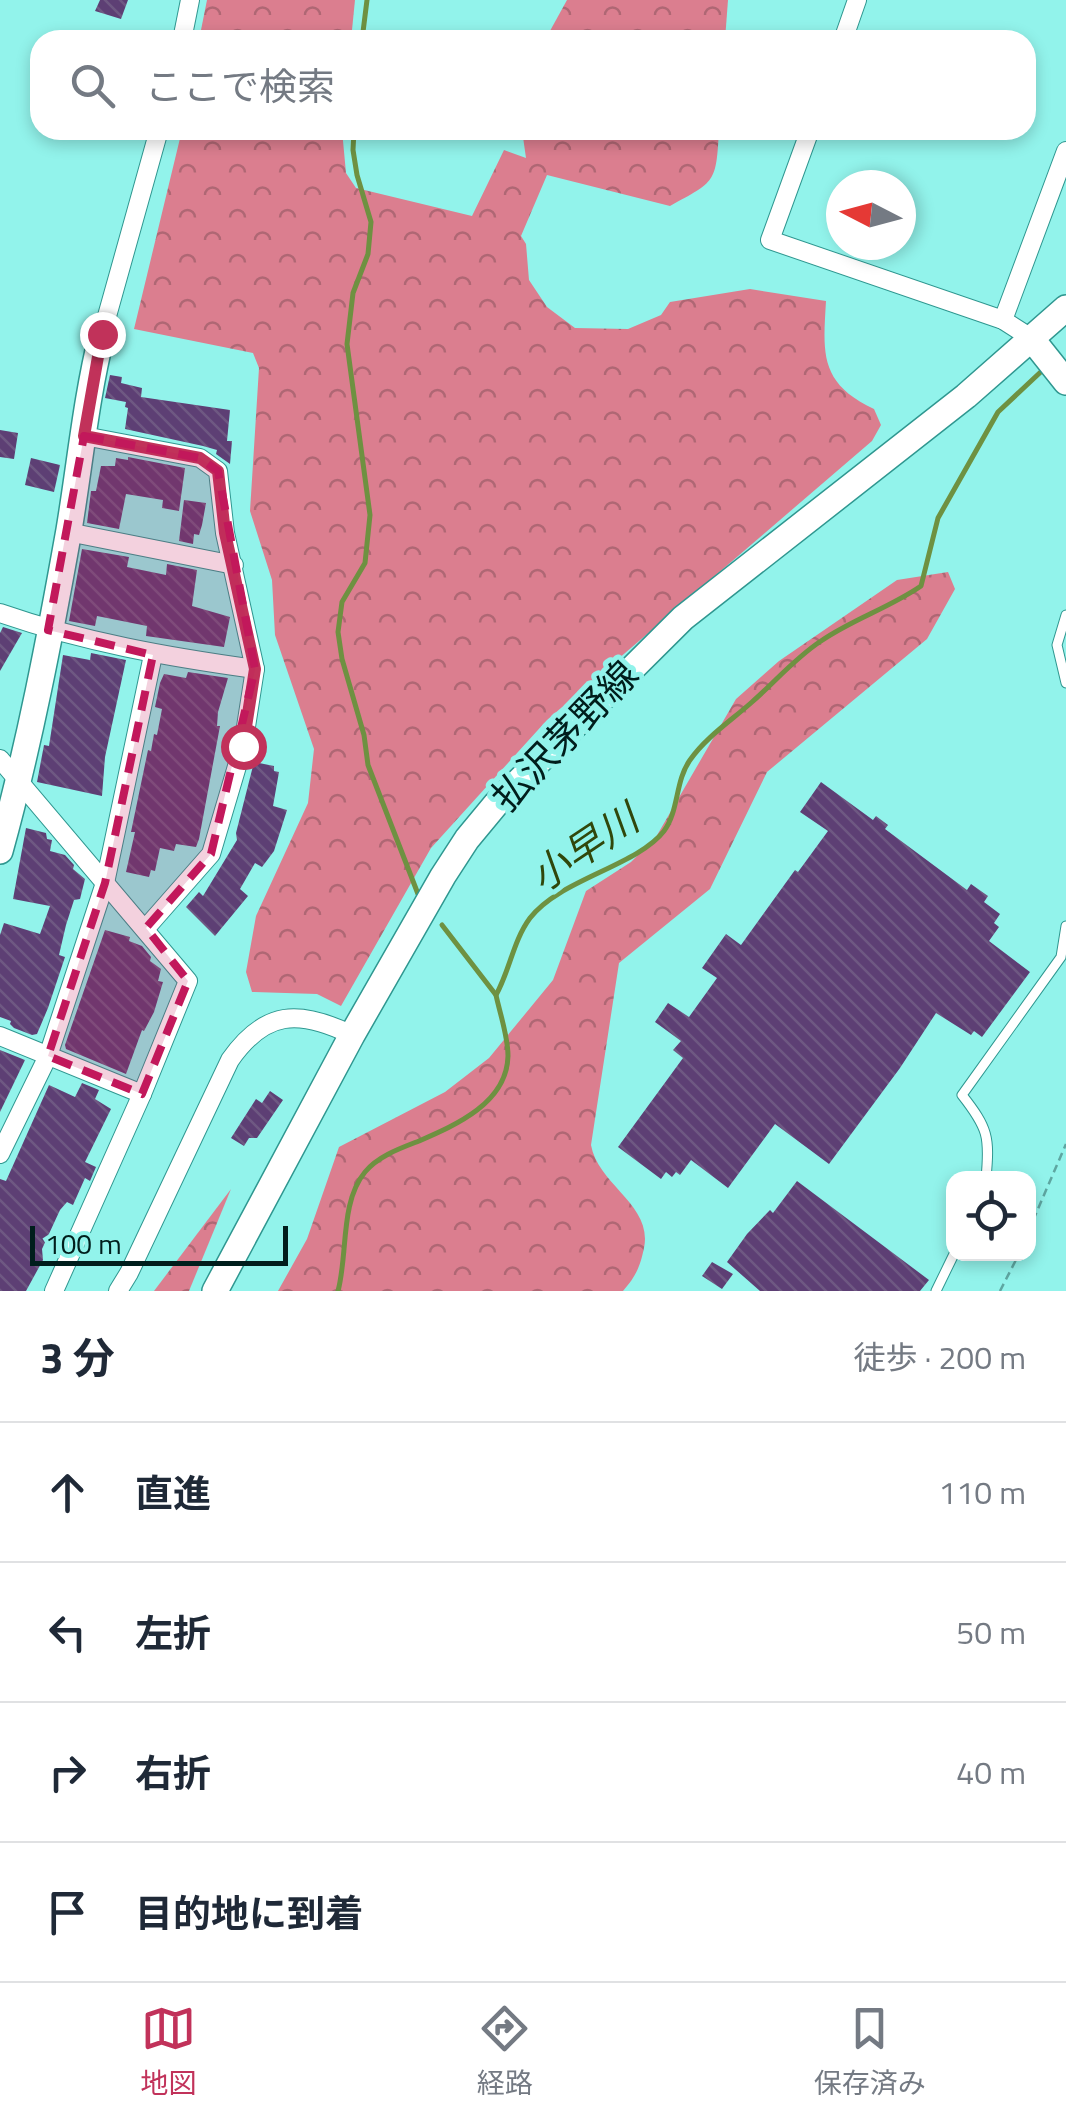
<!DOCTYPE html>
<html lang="ja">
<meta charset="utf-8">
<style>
body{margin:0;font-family:"Titillium Web","Noto Sans JP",sans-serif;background:#f6f6f7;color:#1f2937}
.controls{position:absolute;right:30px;bottom:30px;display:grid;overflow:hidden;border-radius:20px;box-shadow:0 5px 15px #0003}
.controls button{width:90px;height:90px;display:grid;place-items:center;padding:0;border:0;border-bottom:2px solid #e0e1e3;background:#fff;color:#1f2937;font:50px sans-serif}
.compass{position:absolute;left:826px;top:170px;width:90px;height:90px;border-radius:50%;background:#fff;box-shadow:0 5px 15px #0003;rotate:276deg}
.scale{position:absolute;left:30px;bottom:25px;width:258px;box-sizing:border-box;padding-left:10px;border:5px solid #001e1c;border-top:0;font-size:28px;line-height:35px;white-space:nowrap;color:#001e1c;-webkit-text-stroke:8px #92f3eb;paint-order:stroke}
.stop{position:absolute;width:30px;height:30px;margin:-22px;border:8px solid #c1325a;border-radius:50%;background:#fff}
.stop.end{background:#c1325a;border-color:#fff;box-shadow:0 2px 10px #0008}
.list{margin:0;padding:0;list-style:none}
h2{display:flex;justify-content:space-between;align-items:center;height:130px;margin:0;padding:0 40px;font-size:42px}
h2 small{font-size:32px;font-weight:400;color:#747a83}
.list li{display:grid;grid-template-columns:65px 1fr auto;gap:30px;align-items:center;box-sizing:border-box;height:140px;padding:0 40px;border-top:2px solid #e0e1e3}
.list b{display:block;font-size:38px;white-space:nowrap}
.list em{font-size:32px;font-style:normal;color:#747a83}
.icon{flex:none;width:55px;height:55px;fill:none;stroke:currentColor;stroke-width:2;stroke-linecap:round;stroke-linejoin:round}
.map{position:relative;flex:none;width:1066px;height:1291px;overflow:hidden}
.search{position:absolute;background:#fff;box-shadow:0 5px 15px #0003;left:30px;right:30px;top:30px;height:110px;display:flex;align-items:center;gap:25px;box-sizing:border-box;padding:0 35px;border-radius:30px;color:#747a83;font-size:38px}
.sheet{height:690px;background:#fff}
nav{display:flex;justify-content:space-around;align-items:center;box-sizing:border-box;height:140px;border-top:2px solid #e0e1e3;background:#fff;font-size:28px;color:#747a83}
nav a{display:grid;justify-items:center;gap:5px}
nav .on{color:#c1325a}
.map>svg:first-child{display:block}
</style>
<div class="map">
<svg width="1066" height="1291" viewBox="0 0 1066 1291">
<defs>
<pattern id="forest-crowns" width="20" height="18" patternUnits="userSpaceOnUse" patternTransform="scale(2.5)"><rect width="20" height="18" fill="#db7e8f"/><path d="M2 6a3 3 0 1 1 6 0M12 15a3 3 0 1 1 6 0" fill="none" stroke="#af6774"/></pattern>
<pattern id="building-back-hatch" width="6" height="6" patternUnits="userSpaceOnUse" patternTransform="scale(2.5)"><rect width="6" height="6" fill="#5d3f74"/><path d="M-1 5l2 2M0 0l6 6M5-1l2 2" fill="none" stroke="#6e5882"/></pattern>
</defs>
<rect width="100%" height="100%" fill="#92f3eb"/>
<!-- forest -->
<g fill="url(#forest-crowns)">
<polygon points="207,0 355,0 351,40 199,40"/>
<polygon points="567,0 728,0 725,40 545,40"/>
<path d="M182,130h160l4,43 10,15 116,28 32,-66 22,8 -4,-28h197c-3,53 -3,51 -49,76l-123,-31 -26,61 5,8 3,36 18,27 28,21 53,1 33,-14 9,-13 80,-13 76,12c-3,52 -7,82 48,108l7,16 -9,16 -325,279 -116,128 -90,158 -24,-12 -65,-2 -6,-20 10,-56 52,-113 6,-54 -39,-114 -3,-55 -22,-69 9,-143 -6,-15 -119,-24z"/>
<path d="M948,572l7,17 -28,50 -160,133 -57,117 -91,74 -28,182c7,40 62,60 53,103 -4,19 -8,28 -21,43h-345l29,-52 32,-92 106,-55 44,-34 64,-78 33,-89 45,-29 25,-25 80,-138 43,-38 118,-81z"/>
<polygon points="231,1189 189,1291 154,1291"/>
</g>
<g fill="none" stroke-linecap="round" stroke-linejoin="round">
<!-- stream -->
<g stroke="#6e9141" stroke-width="5">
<polyline points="362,40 367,0"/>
<polyline points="354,130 353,150 357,175 371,222 368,254 353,293 347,344 370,515 365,563 342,602 338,632 342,659 364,735 368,765 418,894"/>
<polyline points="442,925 496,995"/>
<path d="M338,1291c10,-37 2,-89 27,-119 13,-16 36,-24 54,-31 37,-16 88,-38 89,-85 0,-20 -8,-42 -12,-61 14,-25 17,-54 34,-77 30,-39 107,-52 134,-87 15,-20 11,-50 26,-71 16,-23 42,-40 62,-58 23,-20 43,-44 69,-61 32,-22 68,-33 100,-55l17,-68 60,-106 48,-45"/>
</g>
</g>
<!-- building -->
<g fill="url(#building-back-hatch)">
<polygon points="100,0 128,0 121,19 95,11"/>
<polygon points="110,375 122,377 121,383 142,388 141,397 230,410 227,441 232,441 230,464 216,454 217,450 203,446 125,429 128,408 125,407 126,402 105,398"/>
<polygon points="0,430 18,433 14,459 0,457"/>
<polygon points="128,457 185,468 179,511 162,508 163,500 126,494 119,529 87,523 91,491 96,491 101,466 115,466 116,458 128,460"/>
<polygon points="31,458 60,465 54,492 25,485"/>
<polygon points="184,500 206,503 202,525 199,535 194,534 193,544 179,541"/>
<polygon points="82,549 129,557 127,567 166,575 167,564 197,570 192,606 230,617 224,647 146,636 147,626 97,616 95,626 69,621"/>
<polygon points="3,627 22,633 0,671 0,633"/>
<polygon points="91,653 126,660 105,757 102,796 37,782 44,745 49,746 63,655 90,660"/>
<polygon points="188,672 228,678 218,712 217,726 220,726 199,839 196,847 176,844 174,851 160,848 155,871 151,870 149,877 126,872 135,832 131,832 148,750 151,751 154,734 157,735 162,709 155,707 160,683 164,674 186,678"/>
<polygon points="254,762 274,766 274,771 279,772 273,806 287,810 274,851 262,867 255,863 240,889 248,896 215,936 186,907 199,892 203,896 237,840 236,833"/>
<polygon points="821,782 873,820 876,816 888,825 885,829 967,890 971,884 988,896 984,902 1000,914 994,923 999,927 989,941 1030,972 982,1037 974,1031 971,1035 936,1013 900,1068 829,1164 775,1124 728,1188 691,1160 680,1175 676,1172 672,1177 666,1172 661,1179 618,1147 683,1058 673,1050 681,1041 655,1022 668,1003 689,1017 717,978 702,968 726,934 741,945 795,870 798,872 828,831 800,812"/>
<polygon points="26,828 46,833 47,839 52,840 50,851 65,855 74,865 73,869 85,879 80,899 74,900 66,925 59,955 65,957 48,1008 37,1034 32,1035 14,1028 10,1024 11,1021 0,1017 0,935 4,923 40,934 50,906 13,899"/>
<polygon points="105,930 130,937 129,941 142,946 151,957 150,961 161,969 158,981 163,982 154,1012 144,1031 142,1030 126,1074 66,1049 65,1045"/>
<polygon points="0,1050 25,1060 0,1112"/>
<polygon points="82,1083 99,1090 95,1099 111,1109 85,1162 96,1167 90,1181 85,1178 73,1205 67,1202 60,1210 42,1249 43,1260 26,1291 0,1291 0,1179 6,1181 49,1085 75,1097"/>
<polygon points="270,1091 283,1100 257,1138 249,1138 244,1146 231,1138 256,1099 262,1103"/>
<polygon points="797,1181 929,1280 920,1291 760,1291 727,1262 747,1234 770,1210 773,1213"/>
<polygon points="712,1262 733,1274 722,1289 702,1276"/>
</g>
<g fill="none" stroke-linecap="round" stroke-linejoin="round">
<defs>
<g id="lane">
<polyline points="1066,615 1057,645 1066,683"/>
<path d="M986,1178c4,-41 2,-50 -24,-83l99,-138 5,-31"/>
<polyline points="936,1291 954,1254"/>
</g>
<g id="street">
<polyline points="182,40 190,0"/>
<polyline points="843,40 857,0"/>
<polyline points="810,130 770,240 1003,320 1031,338"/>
<polyline points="1003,320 1066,151"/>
<polyline points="102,334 159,130"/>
<polyline points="84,436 200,458 218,471 225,533 255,669 243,746 211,854 146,928"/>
<polyline points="68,532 234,565"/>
<path d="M0,613c83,29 168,44 255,56"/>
<polyline points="0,759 188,981 142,1094 54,1291"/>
<polyline points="0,1036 142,1094"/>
<polyline points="0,1154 48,1056 105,883 153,655"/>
<path d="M118,1291l11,-18 101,-213c35,-50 69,-51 122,-25"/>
</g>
<g id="secondary">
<polyline points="1031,338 1066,382"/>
<path d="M0,851c29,-105 50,-214 69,-321 11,-66 17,-132 33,-196"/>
<polyline points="215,1291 352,1035 443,876 467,839 496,804 683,618 966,396 1066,308"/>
</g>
</defs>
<!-- lane casing -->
<use href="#lane" stroke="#2f9790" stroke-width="11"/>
<!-- street casing -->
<use href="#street" stroke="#2f9790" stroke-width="20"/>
<!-- secondary casing -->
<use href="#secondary" stroke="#2f9790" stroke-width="28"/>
<!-- path -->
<g stroke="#5ea6a1" stroke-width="2.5" stroke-dasharray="8 5" stroke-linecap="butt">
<polyline points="1028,1232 1066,1144"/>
<polyline points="1000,1291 1019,1254"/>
</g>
<!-- lane -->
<use href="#lane" stroke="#fff" stroke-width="9"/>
<!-- street -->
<use href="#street" stroke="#fff" stroke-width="18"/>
<!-- secondary -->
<use href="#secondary" stroke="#fff" stroke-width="25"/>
</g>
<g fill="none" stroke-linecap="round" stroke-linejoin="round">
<!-- route -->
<polyline stroke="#c1325a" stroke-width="12" points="102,334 84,436 200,458 218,471 225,533 255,669 243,746"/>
</g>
<!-- marked area -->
<path fill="#c2185b" fill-opacity="0.2" stroke="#c2185b" stroke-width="8" stroke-dasharray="20 12" stroke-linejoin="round" d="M84,436l116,22 18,13 37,198 -44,185 -65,74 42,53 -46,113 -94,-38 57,-173 48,-228 -105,-25z"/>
<g text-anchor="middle" stroke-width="10" stroke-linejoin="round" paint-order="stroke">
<!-- street labels -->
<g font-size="38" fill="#001e1c" stroke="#92f3eb">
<text transform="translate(565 736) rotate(-46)" y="13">払沢茅野線</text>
</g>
<!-- water labels -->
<g font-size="40" font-style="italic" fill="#30470b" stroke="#92f3eb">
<text transform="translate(584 848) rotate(-34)" y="14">小早川</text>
</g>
</g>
</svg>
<div class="controls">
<button><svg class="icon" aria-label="locate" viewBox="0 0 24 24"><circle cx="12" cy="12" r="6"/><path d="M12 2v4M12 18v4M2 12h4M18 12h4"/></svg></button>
</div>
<svg class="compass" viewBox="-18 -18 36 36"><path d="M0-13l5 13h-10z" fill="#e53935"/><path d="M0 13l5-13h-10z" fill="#747a83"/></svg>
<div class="scale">100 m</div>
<div class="stop" style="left:243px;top:746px"></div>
<div class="stop end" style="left:102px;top:334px"></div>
<div class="search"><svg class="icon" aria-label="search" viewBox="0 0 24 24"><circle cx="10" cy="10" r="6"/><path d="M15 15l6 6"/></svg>ここで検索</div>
</div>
<section class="sheet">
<h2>3 分<small>徒歩 · 200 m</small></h2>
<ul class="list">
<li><svg class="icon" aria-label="ahead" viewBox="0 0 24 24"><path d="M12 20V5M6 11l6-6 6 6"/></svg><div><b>直進</b></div><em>110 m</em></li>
<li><svg class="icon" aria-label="left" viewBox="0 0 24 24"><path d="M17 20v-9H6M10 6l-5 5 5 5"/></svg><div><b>左折</b></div><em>50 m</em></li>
<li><svg class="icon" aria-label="right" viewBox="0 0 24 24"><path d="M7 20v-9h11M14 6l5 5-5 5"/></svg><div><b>右折</b></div><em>40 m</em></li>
<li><svg class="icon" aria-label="arrive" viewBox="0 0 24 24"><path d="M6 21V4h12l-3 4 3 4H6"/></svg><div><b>目的地に到着</b></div></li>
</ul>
</section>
<nav>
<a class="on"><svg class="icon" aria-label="map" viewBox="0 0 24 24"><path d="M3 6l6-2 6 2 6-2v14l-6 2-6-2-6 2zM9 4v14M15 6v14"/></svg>地図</a>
<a><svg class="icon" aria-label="directions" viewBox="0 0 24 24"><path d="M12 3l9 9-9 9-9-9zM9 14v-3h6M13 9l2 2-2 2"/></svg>経路</a>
<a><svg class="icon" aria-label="saved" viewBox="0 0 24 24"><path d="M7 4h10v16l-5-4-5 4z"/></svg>保存済み</a>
</nav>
